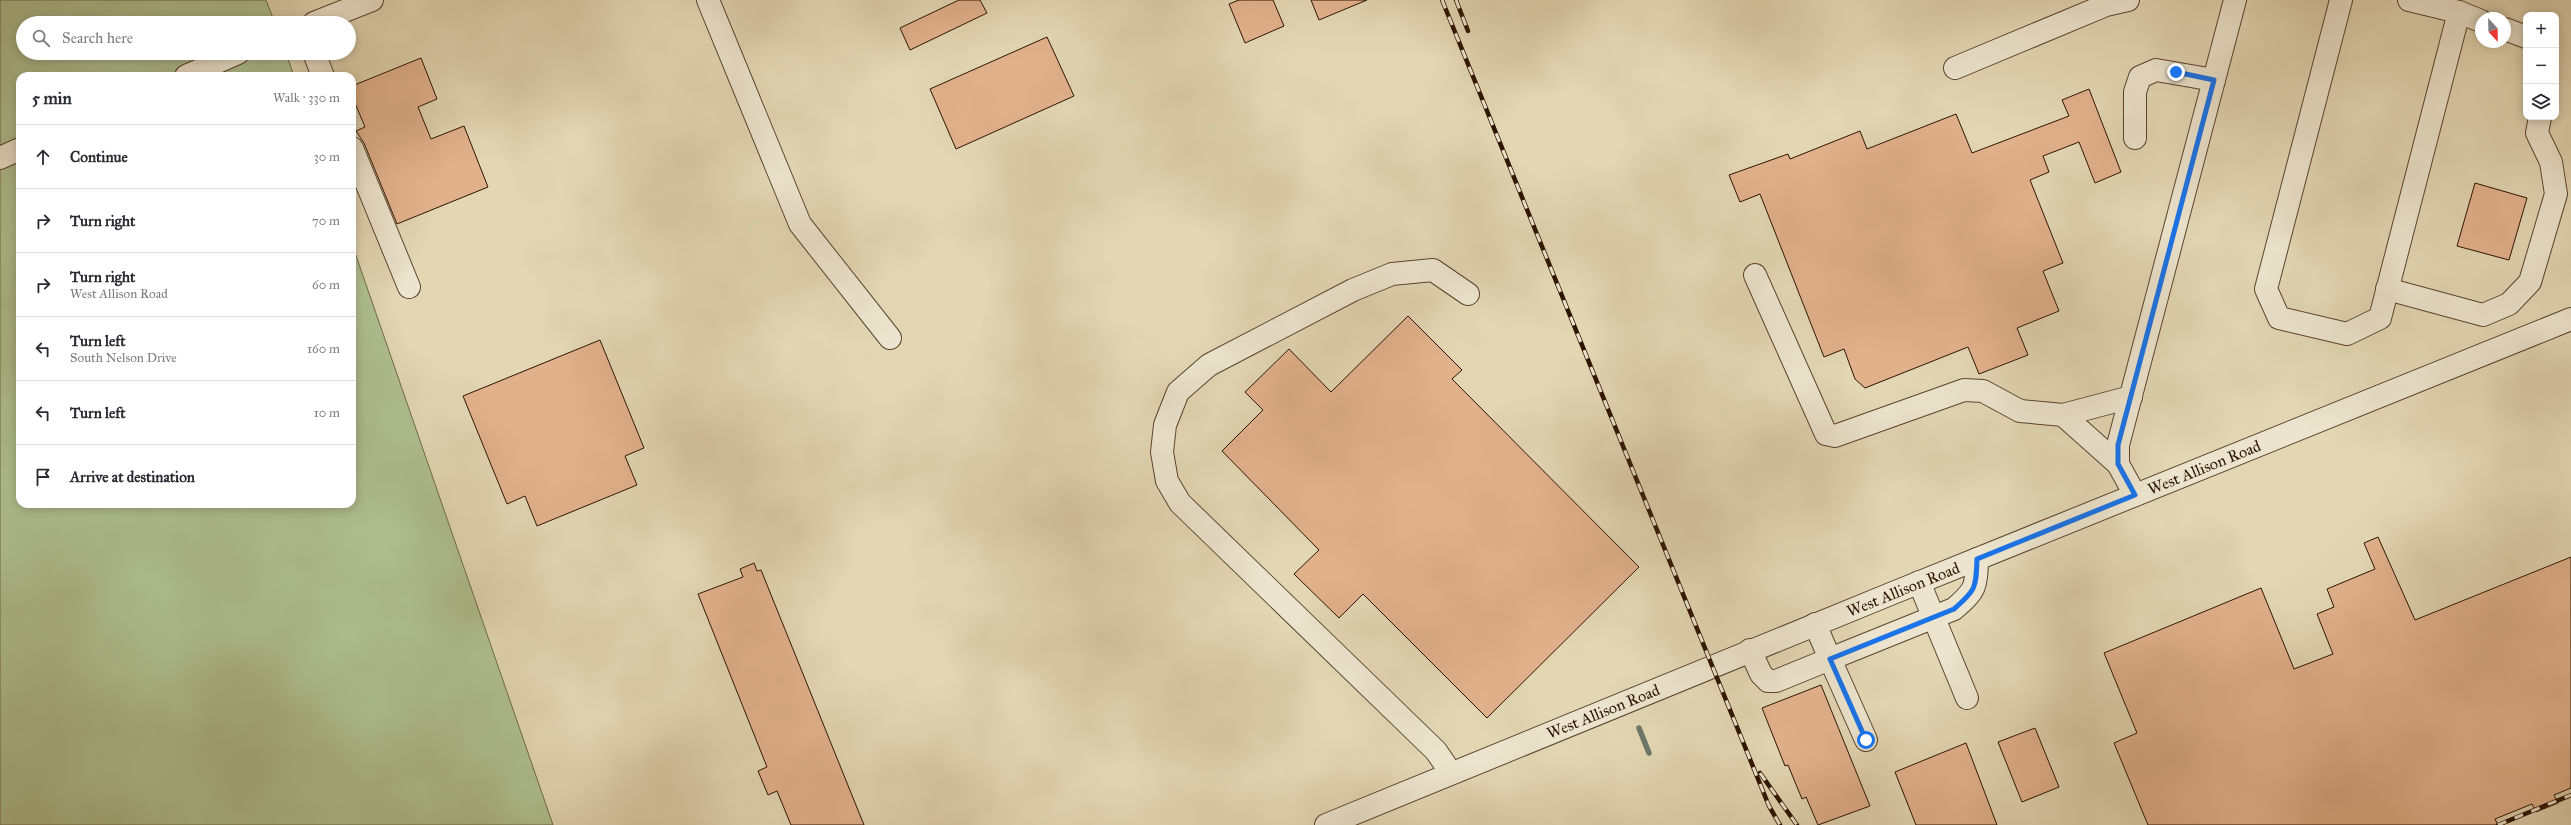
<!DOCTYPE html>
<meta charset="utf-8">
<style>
body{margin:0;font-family:"IM FELL Great Primer",serif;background:#f7f7f7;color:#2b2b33}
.controls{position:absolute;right:12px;top:12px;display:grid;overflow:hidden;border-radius:8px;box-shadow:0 2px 10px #0003}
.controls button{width:36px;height:36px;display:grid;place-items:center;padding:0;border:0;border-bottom:1px solid #e1e1e2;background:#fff;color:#2b2b33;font:20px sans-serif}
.compass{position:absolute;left:2475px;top:12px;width:36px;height:36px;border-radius:50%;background:#fff;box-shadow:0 2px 10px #0003;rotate:158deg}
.stop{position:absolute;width:12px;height:12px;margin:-9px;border:3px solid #1a73e8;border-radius:50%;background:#fff}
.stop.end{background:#1a73e8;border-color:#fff;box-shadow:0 1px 4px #0008}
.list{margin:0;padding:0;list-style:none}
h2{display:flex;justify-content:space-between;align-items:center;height:52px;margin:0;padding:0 16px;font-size:17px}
h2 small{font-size:13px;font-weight:400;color:#7c7c81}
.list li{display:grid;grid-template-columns:26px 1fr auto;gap:12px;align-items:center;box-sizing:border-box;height:64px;padding:0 16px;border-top:1px solid #e1e1e2}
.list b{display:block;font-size:15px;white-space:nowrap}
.list p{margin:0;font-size:13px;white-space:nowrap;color:#7c7c81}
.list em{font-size:13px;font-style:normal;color:#7c7c81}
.icon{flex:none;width:22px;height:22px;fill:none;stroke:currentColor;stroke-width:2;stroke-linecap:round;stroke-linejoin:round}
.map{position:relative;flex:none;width:2571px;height:825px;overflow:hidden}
.search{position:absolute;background:#fff;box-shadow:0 2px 10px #0003;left:16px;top:16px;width:340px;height:44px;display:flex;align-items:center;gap:10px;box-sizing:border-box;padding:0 14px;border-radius:22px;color:#7c7c81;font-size:15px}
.panel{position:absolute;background:#fff;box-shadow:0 2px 10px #0003;left:16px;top:72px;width:340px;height:436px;border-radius:12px}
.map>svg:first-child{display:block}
</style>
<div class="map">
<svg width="2571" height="825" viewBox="0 0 2571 825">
<rect width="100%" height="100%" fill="#e2d6b3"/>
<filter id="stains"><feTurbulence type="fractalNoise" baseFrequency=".005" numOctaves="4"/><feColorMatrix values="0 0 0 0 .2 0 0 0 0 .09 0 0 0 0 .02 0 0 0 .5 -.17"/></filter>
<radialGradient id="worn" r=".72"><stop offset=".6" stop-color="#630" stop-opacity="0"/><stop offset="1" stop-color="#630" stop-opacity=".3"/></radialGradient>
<!-- green -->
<polygon fill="#aebf90" stroke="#6e6a48" points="0,0 266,0 275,23 23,23 23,53 286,53 294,76 20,76 20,504 352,504 352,244 553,825 0,825"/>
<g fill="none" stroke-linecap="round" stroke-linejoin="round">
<!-- stream -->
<polyline stroke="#6c7769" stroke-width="5.5" points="1639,728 1649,753"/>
</g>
<!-- building -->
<g fill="#e1b18c" stroke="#2e1400">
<polygon points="959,0 980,0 987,13 910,50 900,28"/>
<polygon points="1239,0 1273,0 1284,26 1245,43 1229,4"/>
<polygon points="1311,0 1367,0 1319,20"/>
<polygon points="1047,37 1074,96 956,149 930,89"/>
<polygon points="421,58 437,99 418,107 431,139 464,126 488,187 397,224 364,143 356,131 365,127 352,96 352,86"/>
<polygon points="2089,89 2121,172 2095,183 2079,142 2043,156 2049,172 2030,180 2063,263 2043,271 2059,311 2017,328 2028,355 1979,374 1968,347 1865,388 1855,379 1844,349 1824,357 1760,194 1740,202 1729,175 1788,154 1790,159 1860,131 1867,149 1956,114 1972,153 2069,116 2062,100"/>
<polygon points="2475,183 2527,198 2509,260 2457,246"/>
<polygon points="1408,316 1462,370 1452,379 1639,567 1487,718 1363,594 1339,618 1294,574 1319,550 1222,451 1263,410 1245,392 1289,349 1331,392"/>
<polygon points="600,340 644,448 625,456 637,485 537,526 525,496 507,504 463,396"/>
<polygon points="2378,537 2415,620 2571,557 2571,788 2554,795 2558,803 2536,812 2532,804 2495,819 2498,825 2148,825 2114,743 2137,733 2104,653 2261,588 2294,669 2333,654 2317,614 2334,607 2327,589 2375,569 2364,543"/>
<polygon points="754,563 757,571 761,570 864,825 791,825 777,791 768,795 758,771 767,767 698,594 743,577 740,569"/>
<polygon points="1821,685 1870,806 1818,825 1806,797 1802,799 1788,765 1785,766 1762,708"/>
<polygon points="2035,728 2059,787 2022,802 1998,742"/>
<polygon points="1966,743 1997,825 1916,825 1895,772"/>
</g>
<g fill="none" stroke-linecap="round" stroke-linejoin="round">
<defs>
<g id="minor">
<polyline points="708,0 800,224 890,338"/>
<polyline points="2341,0 2266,289 2279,318 2347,334 2380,318 2459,12 2409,0"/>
<polyline points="2459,12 2481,21"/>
<polyline points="314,23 372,0"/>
<polyline points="2505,29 2526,37"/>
<polyline points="314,53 323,76"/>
<polyline points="1955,68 2106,5 2128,0"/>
<polyline points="186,76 238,53"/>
<polyline points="2135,138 2135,92 2140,77 2156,70 2214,80"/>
<polyline points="352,148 409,287"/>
<polyline points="0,158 20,149"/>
<polyline points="1755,275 1826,434 1835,436 1964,390 1983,391 2020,411 2063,415"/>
<polyline points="2387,289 2483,315 2509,304 2530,282 2556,194 2551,162 2537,133 2540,117"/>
<polyline points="2118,464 2063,415 2131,397"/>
<polyline points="2135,495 2118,464 2118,445 2235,0"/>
<polyline points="1919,582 1967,698"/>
<polyline points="1750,650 1761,674 1768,681 1776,681 1830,659 1815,624"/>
<path d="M1866,740l-36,-81 124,-50c22,-19 22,-21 23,-50"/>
<polyline points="1451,773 1436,751 1180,503 1167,481 1162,452 1165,425 1178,392 1209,365 1353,290 1392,274 1433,270 1468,294"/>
<polyline points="1326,825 1888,595 2571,319"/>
</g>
</defs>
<!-- minor casing -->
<use href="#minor" stroke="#5b442d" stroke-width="24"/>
<!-- minor -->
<use href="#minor" stroke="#ece4ce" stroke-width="22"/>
<defs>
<g id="rail">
<polyline points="1442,0 1769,806 1780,825"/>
<polyline points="1456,0 1468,31"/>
<polyline points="1760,773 1797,825"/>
<polyline points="2498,825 2571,795"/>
</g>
</defs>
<!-- rail casing -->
<use href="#rail" stroke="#2e1400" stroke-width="4.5"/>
<!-- rail -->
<use href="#rail" stroke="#ece4ce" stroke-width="3" stroke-dasharray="9" stroke-linecap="butt"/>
</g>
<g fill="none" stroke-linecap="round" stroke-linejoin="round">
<!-- route -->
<path stroke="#1a73e8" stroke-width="5" d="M1866,740l-36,-81 124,-50c22,-19 22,-21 23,-50l158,-64 -17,-31v-19l96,-365 -38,-8"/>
</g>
<g text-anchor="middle" stroke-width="3.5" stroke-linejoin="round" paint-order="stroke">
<!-- street labels -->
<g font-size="16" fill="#2e1400" stroke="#ece4ce">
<text transform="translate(2204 467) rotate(-22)" y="6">West Allison Road</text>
<text transform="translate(1903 589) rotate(-22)" y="6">West Allison Road</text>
<text transform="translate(1603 711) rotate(-22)" y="6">West Allison Road</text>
</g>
</g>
<rect width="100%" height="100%" filter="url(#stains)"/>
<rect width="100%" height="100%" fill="url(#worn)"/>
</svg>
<div class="controls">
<button>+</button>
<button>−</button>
<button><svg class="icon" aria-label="layers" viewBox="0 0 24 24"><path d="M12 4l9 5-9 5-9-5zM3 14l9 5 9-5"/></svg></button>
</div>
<svg class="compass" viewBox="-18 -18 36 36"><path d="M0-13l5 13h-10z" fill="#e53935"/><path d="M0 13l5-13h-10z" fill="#7c7c81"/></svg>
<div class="stop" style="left:1866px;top:740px"></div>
<div class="stop end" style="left:2176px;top:72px"></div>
<div class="search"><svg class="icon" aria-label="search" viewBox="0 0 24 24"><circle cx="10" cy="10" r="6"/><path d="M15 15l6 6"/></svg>Search here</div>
<section class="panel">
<h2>5 min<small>Walk · 330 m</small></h2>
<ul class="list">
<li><svg class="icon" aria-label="ahead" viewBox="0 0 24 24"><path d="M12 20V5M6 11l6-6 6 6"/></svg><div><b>Continue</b></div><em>30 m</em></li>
<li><svg class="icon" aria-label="right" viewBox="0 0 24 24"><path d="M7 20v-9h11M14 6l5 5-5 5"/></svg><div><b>Turn right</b></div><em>70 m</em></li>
<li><svg class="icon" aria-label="right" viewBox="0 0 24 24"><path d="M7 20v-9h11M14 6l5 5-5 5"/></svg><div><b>Turn right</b><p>West Allison Road</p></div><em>60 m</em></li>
<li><svg class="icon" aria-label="left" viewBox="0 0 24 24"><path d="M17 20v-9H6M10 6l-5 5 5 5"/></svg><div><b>Turn left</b><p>South Nelson Drive</p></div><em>160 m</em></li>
<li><svg class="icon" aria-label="left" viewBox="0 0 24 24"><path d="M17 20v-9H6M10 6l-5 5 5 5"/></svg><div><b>Turn left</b></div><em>10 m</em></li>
<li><svg class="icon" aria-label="arrive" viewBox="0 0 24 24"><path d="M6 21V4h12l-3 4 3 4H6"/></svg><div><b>Arrive at destination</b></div></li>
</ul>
</section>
</div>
